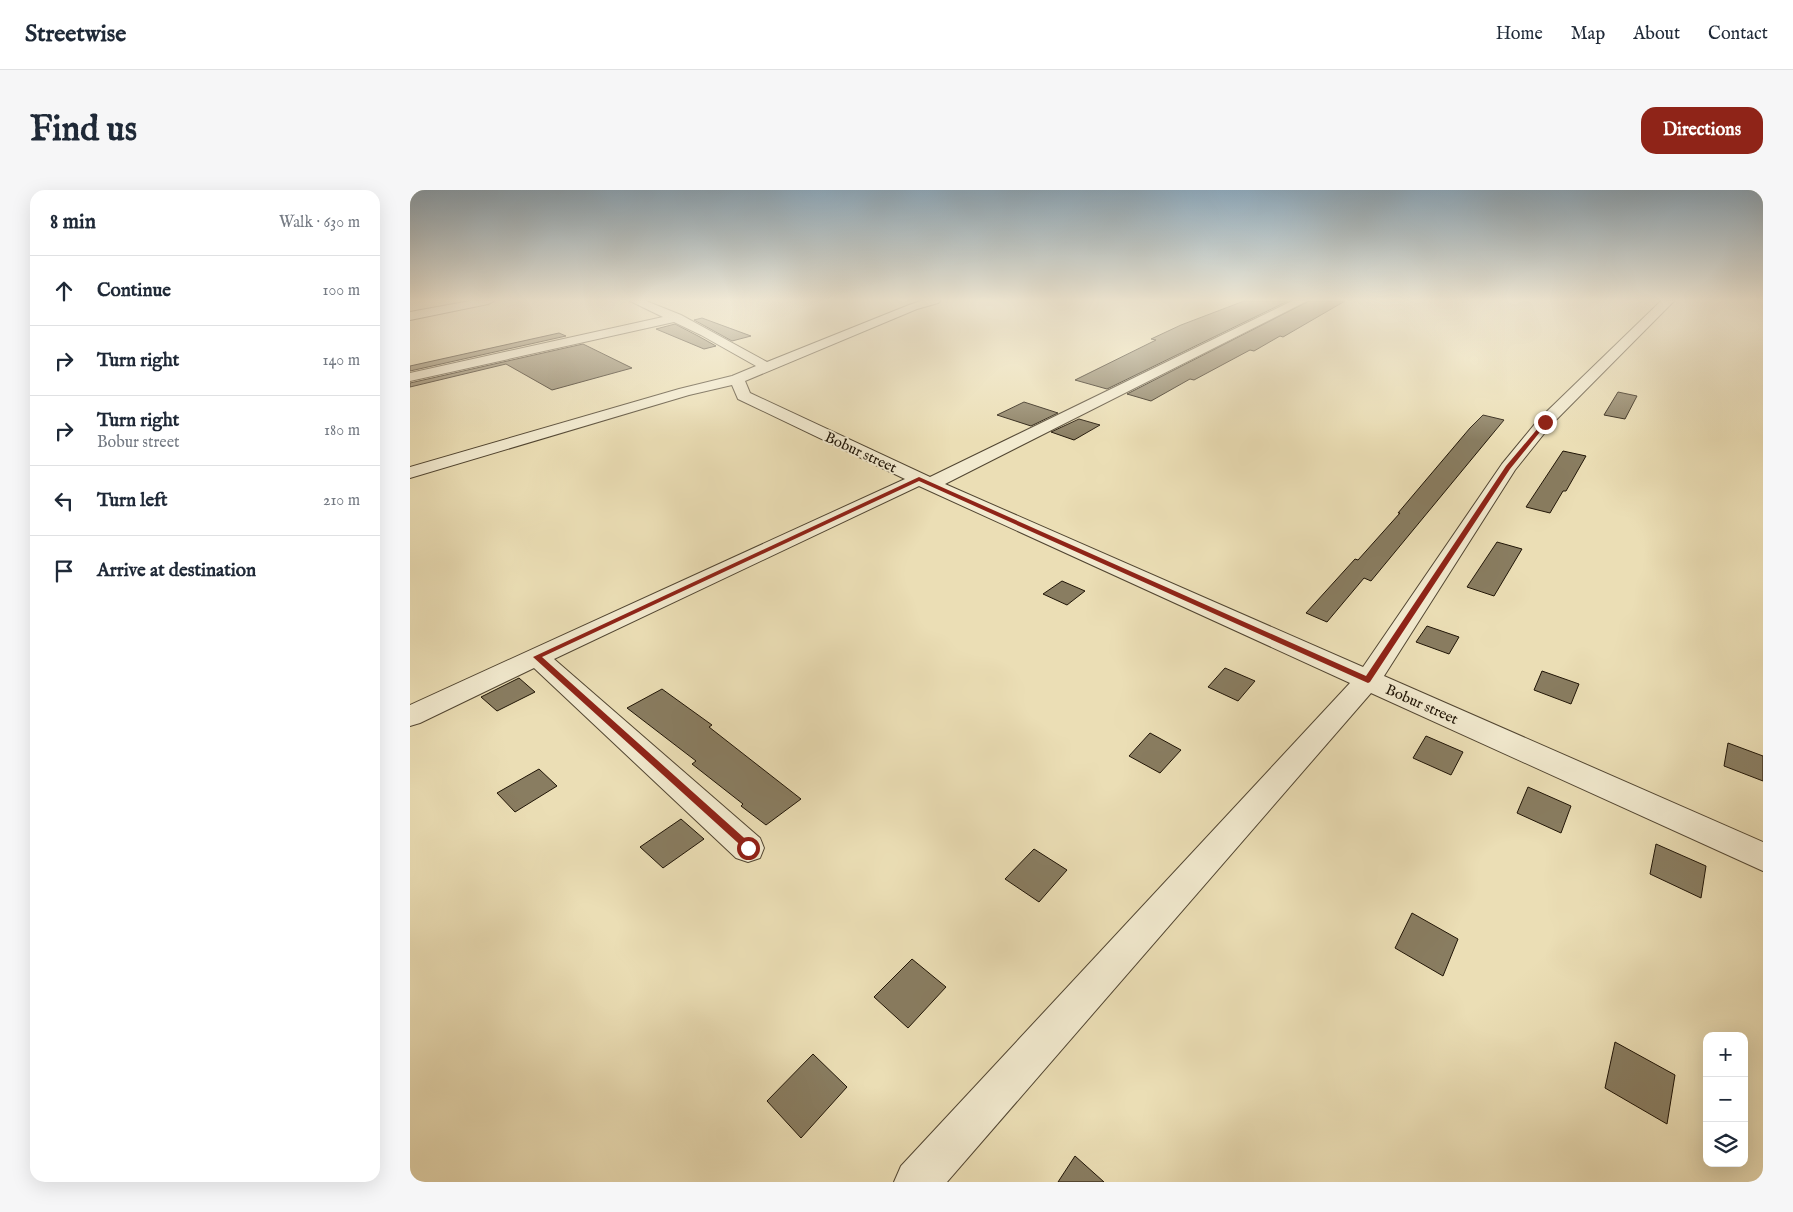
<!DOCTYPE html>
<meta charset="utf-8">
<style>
body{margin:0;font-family:"IM FELL English",serif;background:#f6f6f7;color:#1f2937}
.controls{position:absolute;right:15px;bottom:15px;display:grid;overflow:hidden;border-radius:10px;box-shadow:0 5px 20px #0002}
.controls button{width:45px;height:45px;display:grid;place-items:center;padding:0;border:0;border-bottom:1px solid #e0e1e3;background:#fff;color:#1f2937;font:25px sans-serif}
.stop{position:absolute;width:15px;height:15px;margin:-11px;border:4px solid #8f2418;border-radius:50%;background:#fff}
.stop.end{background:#8f2418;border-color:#fff;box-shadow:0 1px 5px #0008}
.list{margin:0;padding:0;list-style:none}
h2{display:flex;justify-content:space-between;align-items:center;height:65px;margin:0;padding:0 20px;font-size:21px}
h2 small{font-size:16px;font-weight:400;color:#747a83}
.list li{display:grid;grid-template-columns:32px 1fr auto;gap:15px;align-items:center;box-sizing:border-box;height:70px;padding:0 20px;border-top:1px solid #e0e1e3}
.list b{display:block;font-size:19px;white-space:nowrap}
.list p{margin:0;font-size:16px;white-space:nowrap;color:#747a83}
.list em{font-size:16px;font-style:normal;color:#747a83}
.icon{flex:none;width:28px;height:28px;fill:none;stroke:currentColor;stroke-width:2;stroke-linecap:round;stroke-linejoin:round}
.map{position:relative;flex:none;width:1353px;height:992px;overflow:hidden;border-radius:15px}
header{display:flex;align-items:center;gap:30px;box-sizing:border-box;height:70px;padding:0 25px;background:#fff;border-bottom:1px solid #e0e1e3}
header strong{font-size:24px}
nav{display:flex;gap:28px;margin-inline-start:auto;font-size:18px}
.intro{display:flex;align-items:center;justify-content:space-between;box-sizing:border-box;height:120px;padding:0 30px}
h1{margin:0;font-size:35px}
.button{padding:12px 22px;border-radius:15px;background:#8f2418;color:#fff;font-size:18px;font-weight:700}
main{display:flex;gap:30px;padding:0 30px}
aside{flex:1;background:#fff;border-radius:15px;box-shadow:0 5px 20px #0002}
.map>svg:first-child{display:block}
</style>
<header>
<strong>Streetwise</strong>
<nav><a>Home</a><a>Map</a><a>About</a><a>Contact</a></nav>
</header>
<div class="intro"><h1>Find us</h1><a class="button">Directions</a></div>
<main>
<aside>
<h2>8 min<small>Walk · 630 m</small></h2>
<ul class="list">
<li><svg class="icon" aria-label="ahead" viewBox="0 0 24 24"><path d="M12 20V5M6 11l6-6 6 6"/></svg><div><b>Continue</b></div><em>100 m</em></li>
<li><svg class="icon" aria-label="right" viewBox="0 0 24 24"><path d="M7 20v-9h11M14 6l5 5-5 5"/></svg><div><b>Turn right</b></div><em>140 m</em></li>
<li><svg class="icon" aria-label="right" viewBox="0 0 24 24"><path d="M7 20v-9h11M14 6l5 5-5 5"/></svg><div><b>Turn right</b><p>Bobur street</p></div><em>180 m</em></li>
<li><svg class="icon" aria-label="left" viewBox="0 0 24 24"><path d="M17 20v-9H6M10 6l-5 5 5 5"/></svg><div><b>Turn left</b></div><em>210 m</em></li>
<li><svg class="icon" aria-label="arrive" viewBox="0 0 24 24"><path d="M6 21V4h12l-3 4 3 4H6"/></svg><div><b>Arrive at destination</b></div></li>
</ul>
</aside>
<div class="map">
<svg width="1353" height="992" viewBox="0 0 1353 992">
<rect width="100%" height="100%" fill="#ebdeb5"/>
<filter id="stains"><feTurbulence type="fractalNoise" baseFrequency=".004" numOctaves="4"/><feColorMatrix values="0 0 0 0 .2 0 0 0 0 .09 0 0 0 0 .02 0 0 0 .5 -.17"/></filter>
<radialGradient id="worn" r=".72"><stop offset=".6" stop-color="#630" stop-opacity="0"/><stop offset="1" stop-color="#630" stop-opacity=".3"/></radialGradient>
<!-- building -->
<g fill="#897d61" stroke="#1f1406">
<polygon points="834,111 878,111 697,199 665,190 746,150 741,149 771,135"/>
<polygon points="899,111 935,111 873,147 870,146 844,161 840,160 784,190 780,189 741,211 717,204"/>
<polygon points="292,128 341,146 322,151 284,130"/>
<polygon points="265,134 290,147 306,156 294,159 246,139"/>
<polygon points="149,143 156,146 0,181 0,176"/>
<polygon points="173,154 222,178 142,200 96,174 0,197 0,193"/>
<polygon points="1208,202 1227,206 1215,229 1194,225"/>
<polygon points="614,212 648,223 621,236 587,225"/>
<polygon points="1073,225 1094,230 961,391 954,388 917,432 896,423 945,369 948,370 990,323 988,323 1060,238"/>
<polygon points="669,229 690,235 664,250 641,242"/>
<polygon points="1153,261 1176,266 1156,301 1153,301 1140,323 1116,317"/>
<polygon points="1087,352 1112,359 1084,406 1057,397"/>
<polygon points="652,391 675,401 657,415 633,404"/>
<polygon points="1017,436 1049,447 1039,464 1006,452"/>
<polygon points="815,478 845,491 828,511 798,497"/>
<polygon points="1132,481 1169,494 1161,514 1124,500"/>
<polygon points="109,488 125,502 87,521 71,507"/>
<polygon points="252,499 302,535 299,537 391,609 356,635 331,616 333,614 282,574 286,571 217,518"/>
<polygon points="740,543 771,560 750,583 719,566"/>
<polygon points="1016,546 1053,562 1041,585 1003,568"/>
<polygon points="1318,553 1353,566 1353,591 1314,576"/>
<polygon points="129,579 147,596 105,622 87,603"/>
<polygon points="1118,597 1161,616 1151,643 1107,623"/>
<polygon points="271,629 294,649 253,678 230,657"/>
<polygon points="1246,654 1296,676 1291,708 1240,684"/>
<polygon points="624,659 657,680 629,712 595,689"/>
<polygon points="1002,723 1048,749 1033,786 985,758"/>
<polygon points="502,769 536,797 498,838 464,807"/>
<polygon points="1205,852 1265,885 1257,934 1195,898"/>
<polygon points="403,864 437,897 391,948 357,911"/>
<polygon points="665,966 694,992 648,992"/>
</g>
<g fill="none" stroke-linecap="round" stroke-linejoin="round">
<defs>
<g id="minor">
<polygon points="60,111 84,111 78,114 0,130 0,122"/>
<polygon points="220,111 236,111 271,125 357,172 499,115 511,111 530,111 528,113 507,119 335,191 340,203 520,287 882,111 897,111 535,294 953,477 1092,274 1129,229 1251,111 1264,111 1141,235 1105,280 974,486 1353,652 1353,681 961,503 537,992 484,992 491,976 940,493 509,296 144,469 350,648 354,658 350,668 338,672 326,668 124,478 10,533 0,536 0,515 495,289 328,209 322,195 279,205 0,288 0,277 269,199 322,186 346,176 291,145 264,132 0,191 0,183 253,127"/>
</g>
</defs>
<!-- minor casing -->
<use href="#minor" stroke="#524632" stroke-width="2"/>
<!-- minor -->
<use href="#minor" fill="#f2eacf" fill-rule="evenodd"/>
</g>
<!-- sky -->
<linearGradient id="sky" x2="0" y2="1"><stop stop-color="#8da9bc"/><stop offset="0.44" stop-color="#f6f0de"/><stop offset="1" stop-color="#f6f0de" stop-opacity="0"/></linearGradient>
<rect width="1353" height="250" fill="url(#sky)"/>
<!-- route -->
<polygon fill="#8f2418" points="1134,231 1138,232 1100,279 960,492 958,493 509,291 132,467 342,655 342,661 338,662 123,467 509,287 956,486 1096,276"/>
<g text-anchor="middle" stroke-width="4" stroke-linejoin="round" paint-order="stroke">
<!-- street labels -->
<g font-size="15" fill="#1f1406" stroke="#f2eacf">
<text transform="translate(451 262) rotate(25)" y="5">Bobur street</text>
<text transform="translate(1012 514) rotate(24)" y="5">Bobur street</text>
</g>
</g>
<rect width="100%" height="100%" filter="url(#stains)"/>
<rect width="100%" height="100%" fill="url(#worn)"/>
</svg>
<div class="controls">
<button>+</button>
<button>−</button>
<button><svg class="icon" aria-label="layers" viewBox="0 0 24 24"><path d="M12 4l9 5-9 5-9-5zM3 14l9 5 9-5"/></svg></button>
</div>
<div class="stop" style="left:338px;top:658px"></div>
<div class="stop end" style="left:1135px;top:232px"></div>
</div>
</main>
